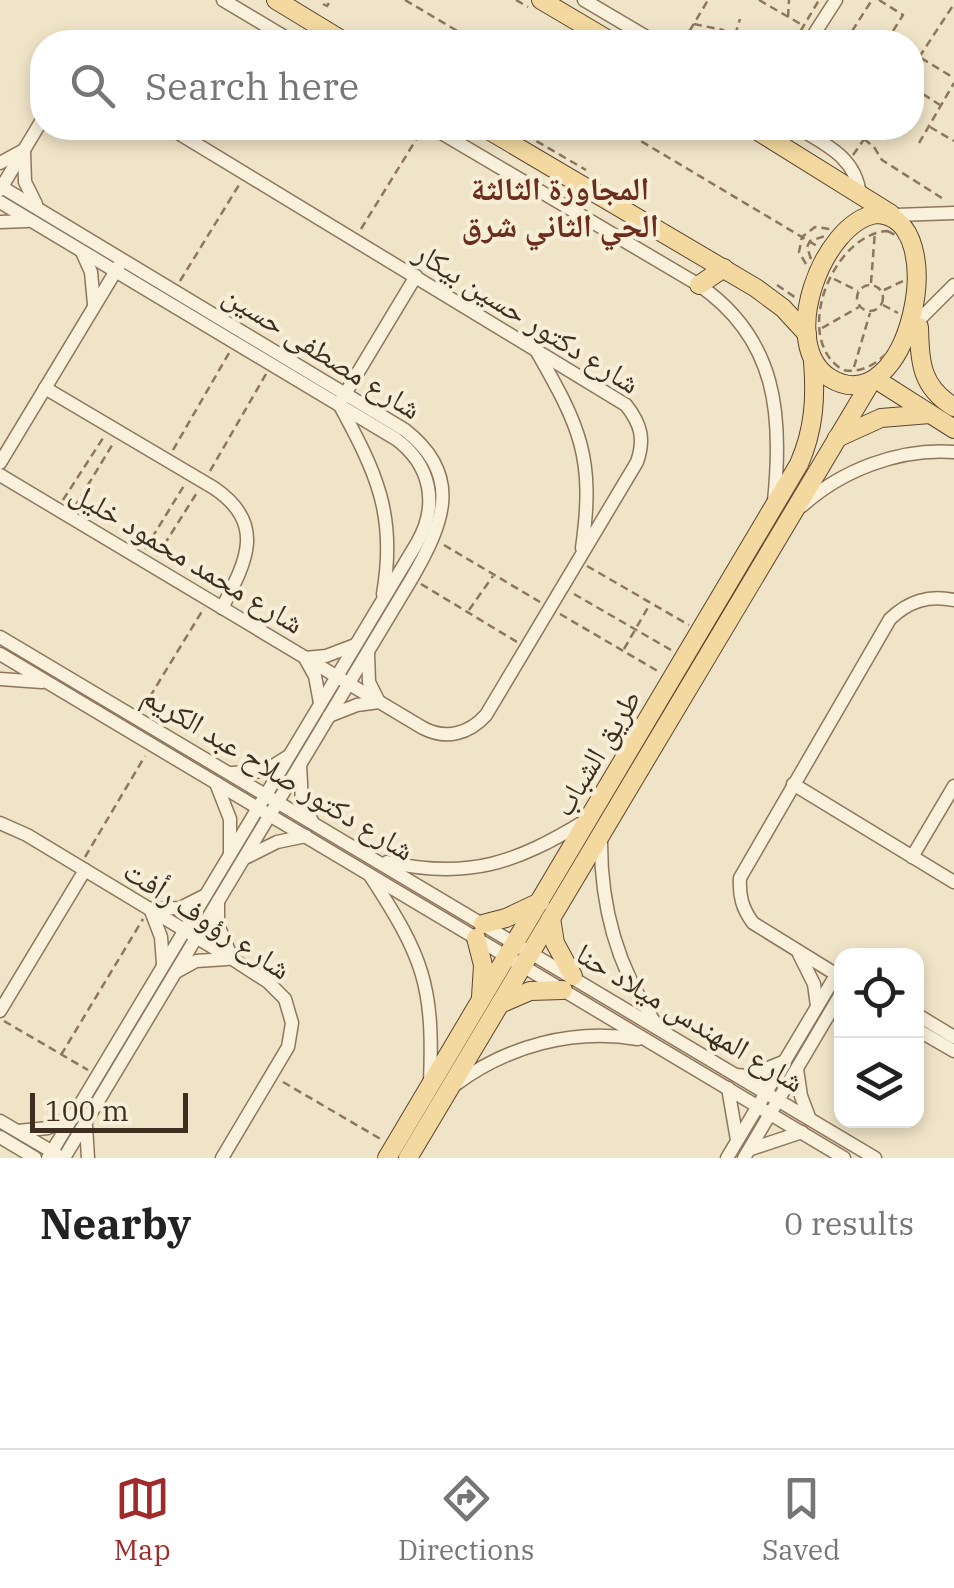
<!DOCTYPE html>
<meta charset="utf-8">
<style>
body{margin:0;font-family:"IBM Plex Serif","Noto Naskh Arabic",serif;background:#f6f6f6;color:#222}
.controls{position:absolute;right:30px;bottom:30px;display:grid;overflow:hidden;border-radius:20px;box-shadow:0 5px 15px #0003}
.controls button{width:90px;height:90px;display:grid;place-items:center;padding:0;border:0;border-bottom:2px solid #e0e0e0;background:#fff;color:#222;font:50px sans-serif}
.scale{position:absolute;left:30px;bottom:25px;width:158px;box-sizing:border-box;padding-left:10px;border:5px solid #3d2e20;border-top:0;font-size:28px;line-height:35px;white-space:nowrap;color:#3d2e20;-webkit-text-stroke:8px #f7eed8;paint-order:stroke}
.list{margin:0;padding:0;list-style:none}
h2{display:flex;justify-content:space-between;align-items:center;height:130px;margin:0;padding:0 40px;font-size:42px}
h2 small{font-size:32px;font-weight:400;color:#767676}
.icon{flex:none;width:55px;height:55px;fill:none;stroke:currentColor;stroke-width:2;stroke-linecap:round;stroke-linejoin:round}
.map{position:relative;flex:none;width:954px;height:1158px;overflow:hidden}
.search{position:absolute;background:#fff;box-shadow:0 5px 15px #0003;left:30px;right:30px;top:30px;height:110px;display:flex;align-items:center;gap:25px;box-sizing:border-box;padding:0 35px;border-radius:40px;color:#767676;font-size:38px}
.sheet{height:290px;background:#fff}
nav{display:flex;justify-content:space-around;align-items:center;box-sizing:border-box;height:140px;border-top:2px solid #e0e0e0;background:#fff;font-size:28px;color:#767676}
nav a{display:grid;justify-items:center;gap:5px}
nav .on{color:#9e2a2b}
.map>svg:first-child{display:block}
</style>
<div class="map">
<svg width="954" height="1158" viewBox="0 0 954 1158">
<rect width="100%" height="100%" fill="#f0e4c8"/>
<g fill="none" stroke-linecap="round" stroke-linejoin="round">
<defs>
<g id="minor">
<polyline points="223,0 293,42"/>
<polyline points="584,0 655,42"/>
<polyline points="809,42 836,0"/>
<path d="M433,128l266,157c78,54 84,130 75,216"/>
<path d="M798,128c29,17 58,30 62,67"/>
<polyline points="24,152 25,182 36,204"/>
<polyline points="0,163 22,151"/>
<path d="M0,186l405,244c59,46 38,94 7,148l-348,580"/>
<polyline points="0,190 42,120"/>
<path d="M0,202l396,237c35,26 43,66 21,104l-369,615"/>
<polyline points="896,215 954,213"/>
<polyline points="0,222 27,221"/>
<polyline points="82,252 91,272 94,304"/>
<polyline points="921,318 954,285"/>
<path d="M536,350c44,77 59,107 46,198"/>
<path d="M45,388l169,100c53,36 32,74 8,120"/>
<polyline points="0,463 120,264"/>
<path d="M0,475l423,253c23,12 46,6 63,-13l151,-253c8,-23 4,-38 -11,-57l-456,-277"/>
<path d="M802,506c40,-36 97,-58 152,-54"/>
<path d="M383,594c14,-79 -7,-122 -44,-190l77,-128"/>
<polyline points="0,637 875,1158"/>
<polyline points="0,654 844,1158"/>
<polyline points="0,679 42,682"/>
<polyline points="320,703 315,676 305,658 326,656 355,645"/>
<polyline points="329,716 357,705 379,702 369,682 368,653"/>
<polyline points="300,765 302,802 312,821"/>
<polyline points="232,773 265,771 287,757"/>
<polyline points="216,783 230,819 230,852"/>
<polyline points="793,784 954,882"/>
<polyline points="0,823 27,835 234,960 268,982 285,999 292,1023 288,1047 222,1158"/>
<path d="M601,837c-1,67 15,128 53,184"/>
<polyline points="247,857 277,842 306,836"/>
<polyline points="912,857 954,786"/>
<path d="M387,862c82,18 129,1 198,-41"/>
<path d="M371,877c52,80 63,108 59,205"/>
<polyline points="218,901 218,925 232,958"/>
<polyline points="152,909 180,908 204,896"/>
<polyline points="151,911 161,937 163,964"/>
<polyline points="799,954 814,984 817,1006"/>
<polyline points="176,972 196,961 227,959"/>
<path d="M842,978l-89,-55c-11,-15 -14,-27 -13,-45l150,-259c19,-18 38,-24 64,-19"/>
<polyline points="0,1011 85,870"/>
<polyline points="916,1014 954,1037"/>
<polyline points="916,1029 954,1051"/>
<polyline points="797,1069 801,1096 809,1117"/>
<polyline points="736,1075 748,1076 783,1062"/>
<path d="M455,1085c52,-39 118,-57 183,-46"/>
<polyline points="728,1088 737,1140"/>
<polyline points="0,1121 56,1154"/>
<polyline points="86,1126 88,1158"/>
<polyline points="18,1131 48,1128 74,1114"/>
<polyline points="0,1137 35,1158"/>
<polyline points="751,1149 802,1132"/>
<polyline points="727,1158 836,975"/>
<polyline points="744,1158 842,992"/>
</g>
<g id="major">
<polyline points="276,0 345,42"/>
<polyline points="541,0 612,42"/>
<polyline points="485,128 756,288 783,308 807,334"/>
<polyline points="753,128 891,214"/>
<path d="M876,214c78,1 33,213 -46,164 -53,-33 -8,-155 46,-164z"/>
<polyline points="699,285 724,268"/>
<path d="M919,327c1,36 2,60 35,80"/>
<polyline points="877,380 954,429"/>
<polyline points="837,438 881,418 930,414"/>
<polyline points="551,918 555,943 573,976"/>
<polyline points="483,924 506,918 540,902"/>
<polyline points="476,938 483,965 481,997"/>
<polyline points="500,1004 530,991 563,990"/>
<path d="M387,1158l412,-694c15,-34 17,-66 14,-102"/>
<polyline points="408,1158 871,382"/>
</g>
</defs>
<!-- minor casing -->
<use href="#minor" stroke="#8d765c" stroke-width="15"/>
<!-- major casing -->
<use href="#major" stroke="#5b4430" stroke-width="20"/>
<!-- path -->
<g stroke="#8d765c" stroke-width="2.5" stroke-dasharray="8 5" stroke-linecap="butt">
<polyline points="405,0 476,42"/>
<polyline points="516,0 528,7"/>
<polyline points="759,0 804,26"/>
<polyline points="879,0 903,15 886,42"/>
<polyline points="323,4 327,6 331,0"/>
<polyline points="788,17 789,0"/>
<polyline points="694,24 723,30 729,35 728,41 733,42 734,36 729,35"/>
<polyline points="356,33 371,42"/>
<polyline points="735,35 740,19"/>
<polyline points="562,42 568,33"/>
<polyline points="683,42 708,0"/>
<polyline points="794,42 819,0"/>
<polyline points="845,42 872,0"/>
<polyline points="921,58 954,78"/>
<polyline points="912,68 954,4"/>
<polyline points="912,87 940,105"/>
<polyline points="930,127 954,141"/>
<polyline points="514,128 586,170"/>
<polyline points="619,128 817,246"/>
<polyline points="864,139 874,147 882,160 945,200"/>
<polyline points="919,143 954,83"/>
<polyline points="853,155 872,128"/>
<polyline points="361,229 422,130"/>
<path d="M887,231c64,25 13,151 -44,139 -52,-31 -11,-135 44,-139z"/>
<polyline points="811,259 807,247 810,241 825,236"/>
<polyline points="806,264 799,252 802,237 815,227 830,229"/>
<polyline points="834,279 858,291"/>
<polyline points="180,281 239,185"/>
<polyline points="871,283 875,231"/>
<circle cx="870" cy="298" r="13"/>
<polyline points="777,285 796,298"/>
<polyline points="884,290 903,281"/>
<polyline points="883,305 898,313"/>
<polyline points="822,328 859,307"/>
<polyline points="854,367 870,313"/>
<polyline points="173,450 229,353"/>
<polyline points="210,471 266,374"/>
<polyline points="63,500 105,435"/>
<polyline points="74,508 114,442"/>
<polyline points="444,545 540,602"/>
<polyline points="145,549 185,484"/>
<polyline points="157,556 198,491"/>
<polyline points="587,566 689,625"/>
<polyline points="421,584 517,642"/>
<polyline points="574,594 671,650"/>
<polyline points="469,610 493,576"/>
<polyline points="560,614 661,673"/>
<polyline points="624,649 650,604"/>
<polyline points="143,708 204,608"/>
<polyline points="85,857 145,756"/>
<polyline points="4,1021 88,1070"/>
<polyline points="61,1055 143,919"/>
<polyline points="283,1082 384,1141"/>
</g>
<!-- minor -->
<use href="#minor" stroke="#faf1dc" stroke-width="12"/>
<!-- major -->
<use href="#major" stroke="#f3d9a0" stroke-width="18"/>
</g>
<g text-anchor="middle" stroke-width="8" stroke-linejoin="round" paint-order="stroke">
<!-- street labels -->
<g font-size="30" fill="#3d2e20" stroke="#f7eed8">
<text transform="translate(527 318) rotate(32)" y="10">شارع دكتور حسين بيكار</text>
<text transform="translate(322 352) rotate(32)" y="10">شارع مصطفى حسين</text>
<text transform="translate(187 558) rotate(31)" y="10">شارع محمد محمود خليل</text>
<text transform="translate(597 753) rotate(-59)" y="10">طريق الشباب</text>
<text transform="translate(278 773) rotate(31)" y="10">شارع دكتور صلاح عبد الكريم</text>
<text transform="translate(207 920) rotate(33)" y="10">شارع رؤوف رأفت</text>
<text transform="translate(690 1018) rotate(31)" y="10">شارع المهندس ميلاد حنا</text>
</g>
<!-- neighbourhood labels -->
<g font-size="32" font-weight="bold" fill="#6b2e1e" stroke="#f7eed8">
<text x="560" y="200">المجاورة الثالثة<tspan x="560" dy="37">الحي الثاني شرق</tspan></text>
</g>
</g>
</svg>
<div class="controls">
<button><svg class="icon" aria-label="locate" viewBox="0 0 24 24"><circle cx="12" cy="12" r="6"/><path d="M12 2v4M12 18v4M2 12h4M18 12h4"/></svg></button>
<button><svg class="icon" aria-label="layers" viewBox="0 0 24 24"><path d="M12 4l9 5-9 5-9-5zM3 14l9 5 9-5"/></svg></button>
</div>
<div class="scale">100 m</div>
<div class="search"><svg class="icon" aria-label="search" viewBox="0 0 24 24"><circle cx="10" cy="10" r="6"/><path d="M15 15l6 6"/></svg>Search here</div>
</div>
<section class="sheet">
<h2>Nearby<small>0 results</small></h2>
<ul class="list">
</ul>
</section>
<nav>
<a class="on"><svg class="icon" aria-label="map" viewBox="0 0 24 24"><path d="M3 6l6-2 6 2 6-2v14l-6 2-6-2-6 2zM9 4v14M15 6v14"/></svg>Map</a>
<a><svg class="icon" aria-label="directions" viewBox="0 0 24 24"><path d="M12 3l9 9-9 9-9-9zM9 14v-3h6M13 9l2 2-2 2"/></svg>Directions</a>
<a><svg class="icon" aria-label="saved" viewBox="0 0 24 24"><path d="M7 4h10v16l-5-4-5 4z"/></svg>Saved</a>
</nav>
